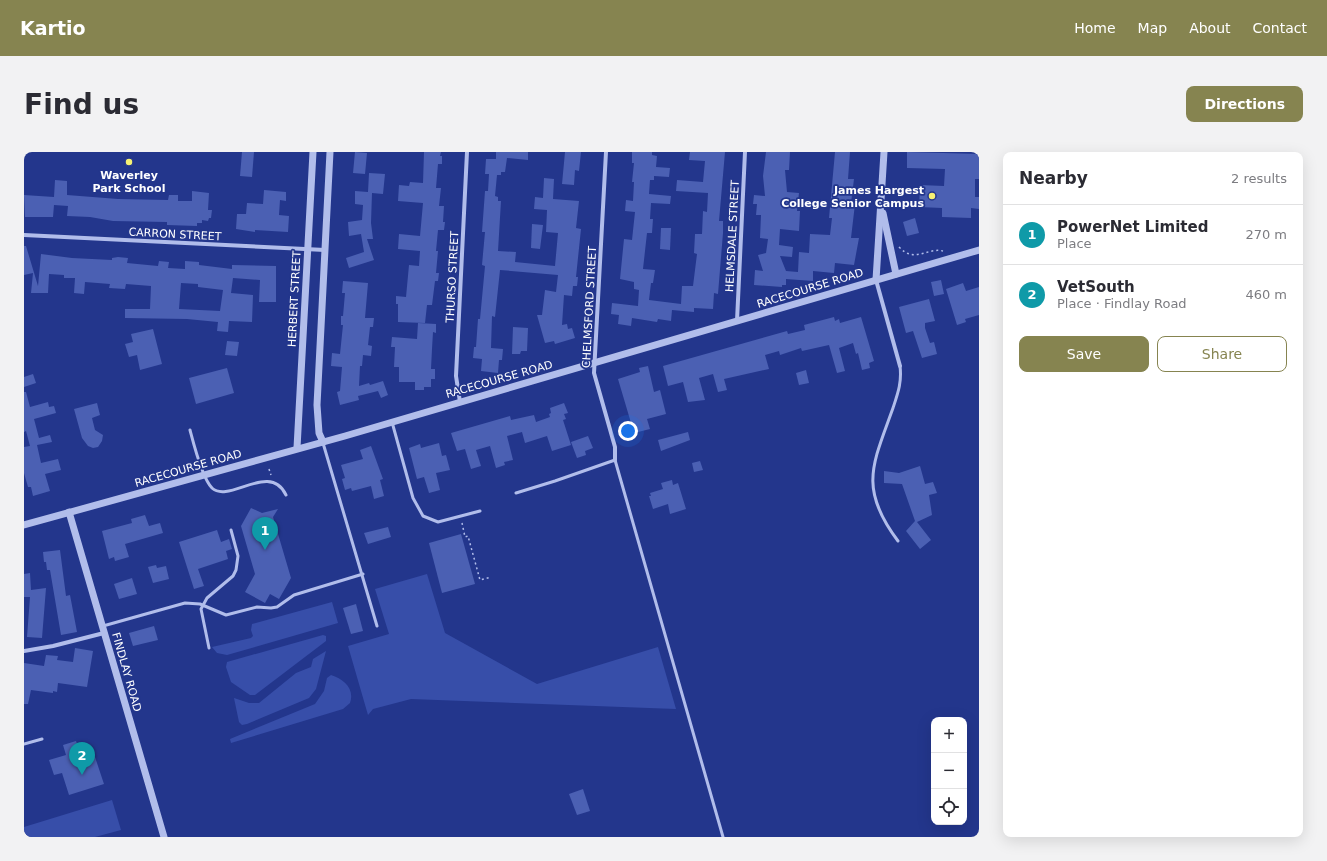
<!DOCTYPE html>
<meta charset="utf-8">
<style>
body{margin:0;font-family:"DejaVu Sans",sans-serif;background:#f2f2f3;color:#2b2b33}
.controls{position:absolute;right:12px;bottom:12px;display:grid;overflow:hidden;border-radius:8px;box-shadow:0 4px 16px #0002}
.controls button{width:36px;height:36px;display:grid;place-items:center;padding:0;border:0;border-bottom:1px solid #e1e1e2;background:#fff;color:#2b2b33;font:20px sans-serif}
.you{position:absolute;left:604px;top:279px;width:14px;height:14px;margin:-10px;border:3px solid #fff;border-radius:50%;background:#1a73e8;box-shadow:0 0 0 6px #1a73e833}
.badge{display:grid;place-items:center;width:26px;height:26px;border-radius:50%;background:#868450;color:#fff;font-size:13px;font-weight:700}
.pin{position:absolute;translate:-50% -33px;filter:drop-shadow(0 1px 2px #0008)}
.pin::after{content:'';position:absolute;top:21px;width:14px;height:12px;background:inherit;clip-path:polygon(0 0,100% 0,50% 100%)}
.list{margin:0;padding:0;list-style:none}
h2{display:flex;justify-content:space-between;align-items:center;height:52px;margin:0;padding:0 16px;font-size:17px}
h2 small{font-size:13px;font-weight:400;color:#7c7c81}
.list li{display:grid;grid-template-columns:26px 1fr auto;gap:12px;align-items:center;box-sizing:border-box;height:60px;padding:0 16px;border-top:1px solid #e1e1e2}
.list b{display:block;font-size:15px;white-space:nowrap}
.list p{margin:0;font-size:13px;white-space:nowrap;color:#7c7c81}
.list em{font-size:13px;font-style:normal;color:#7c7c81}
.actions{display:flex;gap:8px;padding:12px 16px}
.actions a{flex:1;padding:9px 0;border:1px solid #868450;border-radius:8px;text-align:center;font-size:14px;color:#868450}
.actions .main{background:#868450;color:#fff}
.icon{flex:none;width:22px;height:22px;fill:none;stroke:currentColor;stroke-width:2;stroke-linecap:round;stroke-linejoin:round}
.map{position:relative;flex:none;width:955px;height:685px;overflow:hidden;border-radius:8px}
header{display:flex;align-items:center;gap:24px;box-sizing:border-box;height:56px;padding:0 20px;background:#868450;color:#fff}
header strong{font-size:19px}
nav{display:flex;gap:22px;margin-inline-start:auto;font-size:14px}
.intro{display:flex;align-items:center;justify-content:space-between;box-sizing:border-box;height:96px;padding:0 24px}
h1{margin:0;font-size:28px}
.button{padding:10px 18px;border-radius:8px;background:#868450;color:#fff;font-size:14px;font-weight:700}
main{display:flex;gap:24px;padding:0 24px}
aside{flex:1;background:#fff;border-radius:8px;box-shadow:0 4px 16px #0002}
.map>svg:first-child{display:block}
</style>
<header>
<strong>Kartio</strong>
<nav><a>Home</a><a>Map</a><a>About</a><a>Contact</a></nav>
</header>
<div class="intro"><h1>Find us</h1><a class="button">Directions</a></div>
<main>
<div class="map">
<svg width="955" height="685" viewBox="0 0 955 685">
<rect width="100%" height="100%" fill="#23368c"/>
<!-- green -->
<g fill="#374ea9">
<polygon points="403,422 421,481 513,532 634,495 652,557 387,547 349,557 344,563 324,494 365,482 351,437"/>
<polygon points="308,450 314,471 203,503 193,501 188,495 227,486 229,484 227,478 228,472"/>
<polygon points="299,483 302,484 302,489 231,543 226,543 207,530 202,515 203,510"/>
<polygon points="302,499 292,537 285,546 223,572 218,573 215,570 210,546 225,551 235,551 272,521 287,515 289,507"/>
<path d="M307,523c13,4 24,14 19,28l-7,6 -112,34 -1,-4 85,-35 9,-13 3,-13z"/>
<polygon points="88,648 97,678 71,685 0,685 0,675"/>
</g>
<!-- building -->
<g fill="#4b60b3" fill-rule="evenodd">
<polygon points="218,0 230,0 228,25 216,24"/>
<polygon points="331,0 343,1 341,22 329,21"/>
<polygon points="400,0 417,0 416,4 418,4 418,12 414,12 412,36 417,36 415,54 420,54 419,70 421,70 420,78 414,78 412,99 414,99 412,121 415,121 414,129 411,129 408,153 403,153 401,171 374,170 374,152 372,152 372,144 382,145 385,113 395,114 396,99 374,97 375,82 396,84 399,51 374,49 375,33 385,34 386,30 399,31"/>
<polygon points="472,0 504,0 504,8 483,6 481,20 477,20 477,23 473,23 471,44 474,45 474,49 477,49 474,99 492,100 491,110 531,114 534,81 522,80 523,58 510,57 511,45 519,46 520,26 530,27 529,47 555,49 552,76 557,77 552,125 554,125 553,134 549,134 548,144 540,143 538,173 543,172 544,177 548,176 551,186 531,192 530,189 521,191 513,163 518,163 521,138 532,140 534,123 476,118 471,165 468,164 467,196 479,197 478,208 475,208 474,221 457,219 458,207 449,206 450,195 452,195 454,167 456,167 461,114 458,113 461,80 458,80 461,39 464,39 465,22 461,22 462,7 472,7"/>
<polygon points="541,0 557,0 555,19 551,18 550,33 538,32"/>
<polygon points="608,0 628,0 628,3 633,4 632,15 646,16 645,25 630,24 630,28 626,28 625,42 647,44 646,52 627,51 626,67 629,67 628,81 623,81 619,117 631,118 629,131 627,131 625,148 657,152 658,134 669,134 673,102 670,101 671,82 678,82 679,59 683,60 684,41 652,39 653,28 679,30 681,9 665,8 666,0 701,0 695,69 699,69 699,81 694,142 690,141 689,157 670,156 670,160 648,158 647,169 634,167 633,170 608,166 607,174 594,172 595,163 587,162 588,151 614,154 615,138 610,137 610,130 596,127 600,87 608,88 611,60 601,59 602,48 609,49 610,30 608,30 610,11 608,11"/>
<polygon points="742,0 766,0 765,18 761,18 763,40 775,41 773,59 776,59 775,79 756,77 755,93 769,95 768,105 756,104 762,119 774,120 775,100 785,101 786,82 806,83 808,66 805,66 811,0 826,0 824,27 830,27 827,51 831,52 827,86 835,86 830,113 811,111 810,121 789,119 789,129 762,127 762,133 758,133 758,135 730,133 731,118 739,119 734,103 742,101 744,87 736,86 737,63 732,63 733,52 729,52 730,43 741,44 739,24"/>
<polygon points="883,0 955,2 955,27 951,27 951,45 955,45 955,57 947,56 947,66 918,65 918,56 895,55 896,33 920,34 921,17 883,16"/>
<polygon points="345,21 361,22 359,42 348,41 347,71 349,87 343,87 350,108 325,116 322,106 340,100 337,82 325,84 324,70 338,68 339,53 331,52 331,39 344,40"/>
<polygon points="31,28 43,29 43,43 94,47 144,48 145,43 154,43 154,49 168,49 168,39 185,41 184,58 188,58 187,66 185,66 184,69 178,68 178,71 173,71 173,74 143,73 143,70 89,69 66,65 43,64 44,54 30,53 29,65 1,65 0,43 30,45"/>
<polygon points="240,38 262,40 262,49 256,48 255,63 265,64 264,80 231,78 231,80 212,77 213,62 222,62 223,51 239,52"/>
<polygon points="891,66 895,81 883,84 879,70"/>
<polygon points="508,72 519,73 516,97 507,96"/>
<polygon points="637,76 647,76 646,98 636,97"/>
<path d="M0,94h2l12,40 3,-32 31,4 40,2v-2l6,-1 10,1 -1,5 31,3 1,-5 10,1 -1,6 17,1v-8l14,1v3l33,4v-4l44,1v36h-17l1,-22 -27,-2 -2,15 22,2 -1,27 -23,-1 -1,11 -11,-1 1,-9 -31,-3 -62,-1v-9h25l1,-23 -25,-2 -1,5 -16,-1 1,-4 -25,-2 -1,12 -10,-1 1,-15h-11v-3l-15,-1 -1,19h-17l2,-20 -9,2zM157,131l17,1v3l25,3 -3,21 -41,-2z"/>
<polygon points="917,128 920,142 910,144 907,130"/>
<polygon points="319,129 344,131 341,166 350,166 349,175 346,175 344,193 348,194 347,204 339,203 338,214 336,214 335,234 345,231 346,233 359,229 364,243 357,246 354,239 334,244 335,248 316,253 313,240 316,239 318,215 307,214 308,201 316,202 319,173 317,173 317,164 319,164 321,141 318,141"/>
<polygon points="939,131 942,139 955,135 955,163 941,167 942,170 933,173 922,137"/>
<polygon points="905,147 911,169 901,171 901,176 906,191 910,190 913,202 898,206 889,179 882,181 875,155"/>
<polygon points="810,165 811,169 815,167 816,171 837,165 850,209 845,211 846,216 838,218 834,201 832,202 829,191 815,196 821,219 813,221 805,193 778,199 777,196 756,203 755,199 741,203 745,217 700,227 703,238 694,240 689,222 675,226 681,248 664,250 659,230 644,234 639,214 763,179 764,182 781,178 780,173"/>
<polygon points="394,171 412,172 412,181 409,180 408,197 407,217 411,217 411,227 407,227 407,235 400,235 400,238 391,238 391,230 375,230 375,215 370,215 371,195 367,195 368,185 393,187"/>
<polygon points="489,175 504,176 503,199 497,199 496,202 488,202"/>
<polygon points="129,177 138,212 116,218 113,203 105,205 101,192 109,190 107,182"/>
<polygon points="203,189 215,190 213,204 201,203"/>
<polygon points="624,214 630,240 636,238 642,262 623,267 626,277 610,281 594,227 616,220 615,216"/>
<polygon points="203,216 210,241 172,252 165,226"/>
<polygon points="782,218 785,231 775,233 772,221"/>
<polygon points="9,222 12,231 0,235 0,225"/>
<polygon points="0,240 2,240 6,255 24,250 25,255 30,254 32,261 10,267 15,286 26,283 28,290 13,293 17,311 34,307 37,318 21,322 26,339 9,344 7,335 4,335 0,321 0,295 6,294 2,279 0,280"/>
<polygon points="73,251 76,263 68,266 71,278 79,283 78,289 74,295 69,296 64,294 58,286 50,257"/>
<polygon points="540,251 544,261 540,262 542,267 539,268 547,293 528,299 523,284 501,291 498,280 483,284 489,308 480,310 481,313 472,316 466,294 452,298 457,314 447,317 441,297 433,299 427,281 486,264 487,268 510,263 512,270 526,265 525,262 527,261 526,256"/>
<polygon points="664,280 666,288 637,299 634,288"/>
<polygon points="564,284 569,296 561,299 562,303 553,306 547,290"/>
<polygon points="415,291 418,304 422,303 426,318 412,321 416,338 405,341 400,325 393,327 385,296 396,292 397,296"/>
<polygon points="347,294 359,327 356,328 360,344 350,347 347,334 328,339 327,336 321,338 318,327 321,326 317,313 339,307 336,298"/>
<polygon points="676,309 679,318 670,320 668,311"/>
<polygon points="896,314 901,332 909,330 913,341 905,343 908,363 893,370 907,388 896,397 882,379 891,369 878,332 860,331 860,319 875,321"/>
<polygon points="648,328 649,333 654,331 662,357 646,362 644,352 629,357 625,344 627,344 626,341 639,337 637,331"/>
<polygon points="227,356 238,361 254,357 249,365 267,426 255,447 246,442 241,451 221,440 231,422 217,374"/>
<polygon points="121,363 125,374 136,371 139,381 101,392 105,405 91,409 90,405 85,407 78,379 108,371 107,367"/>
<polygon points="364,375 367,385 344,392 340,381"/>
<polygon points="193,378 197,390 205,387 208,397 202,399 204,407 174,417 180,434 170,437 155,390"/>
<polygon points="437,382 451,432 418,441 405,391"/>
<polygon points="36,398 42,444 46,443 53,480 37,483 26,418 23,418 22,410 20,410 19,400"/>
<polygon points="132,413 133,416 142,414 145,427 129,431 124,415"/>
<polygon points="6,421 7,438 22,436 18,486 3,485 6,445 0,445 0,422"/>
<polygon points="108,426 113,442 95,447 90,432"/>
<polygon points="332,452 339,479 327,482 319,456"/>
<polygon points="130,474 134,488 109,494 105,481"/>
<polygon points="51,496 69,499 63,535 34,531 33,540 29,539 29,541 7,538 4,552 0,552 0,511 20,514 22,503 34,504 33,508 49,510"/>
<polygon points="52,589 58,606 70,602 80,632 45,643 38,621 30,623 25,608 42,603 39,593"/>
<polygon points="559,637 566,659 553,663 545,642"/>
</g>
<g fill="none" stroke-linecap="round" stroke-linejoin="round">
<!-- path -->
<g stroke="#b1bdeb" stroke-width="1.5" stroke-dasharray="2 3" stroke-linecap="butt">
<path d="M875,95c16,17 28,0 44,4"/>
<polyline points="245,317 247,323"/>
<polyline points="438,371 441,385 444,384 456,428 467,425"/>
</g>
<!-- service -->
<g stroke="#b1bdeb" stroke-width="3">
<polyline points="368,270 389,346 399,364 414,370 456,359"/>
<path d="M166,278c4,15 12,48 22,58 17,16 58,-27 74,7"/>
<polyline points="299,291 353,474"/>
<polyline points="492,341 531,329 591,308 699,685"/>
<path d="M874,389c-40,-53 -25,-77 -5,-133 5,-15 9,-26 7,-42"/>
<polyline points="79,474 161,451 176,452 202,463 233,455 247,456 253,455 270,443 339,422"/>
<polyline points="185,496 177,457 183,446 209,424 212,418 214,404 207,378"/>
<polyline points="0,592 18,587"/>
</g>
<!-- minor -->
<g stroke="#b1bdeb" stroke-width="4">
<polyline points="582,0 570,221 591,295 591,308"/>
<polyline points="0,83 301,98"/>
<polyline points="852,128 876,214"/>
<polyline points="713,169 721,0"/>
<polyline points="436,250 432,224 443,0"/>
<polyline points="0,499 29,494 80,481"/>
</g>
<!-- tertiary -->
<g stroke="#b1bdeb" stroke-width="7">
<polyline points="859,61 872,122"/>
<polyline points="852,128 860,0"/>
<polyline points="299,290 295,281 293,253 306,0"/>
<polyline points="273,296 289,0"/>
<polyline points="45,360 140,685"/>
<polyline points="0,373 321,284 955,98"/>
</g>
</g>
<!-- markers -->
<g fill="#f6f174" stroke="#23368c" stroke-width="1.5">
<circle cx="105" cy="10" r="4"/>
<circle cx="908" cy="44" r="4"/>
</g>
<g text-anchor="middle" stroke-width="3.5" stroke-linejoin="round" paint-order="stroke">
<!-- poi labels -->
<g font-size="11" font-weight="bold" fill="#fff" stroke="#23368c">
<text x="105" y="27">Waverley<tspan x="105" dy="13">Park School</tspan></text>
<text x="900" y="42" text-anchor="end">James Hargest<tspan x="900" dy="13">College Senior Campus</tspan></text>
</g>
<!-- street labels -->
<g font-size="11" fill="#fff" stroke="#23368c">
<text transform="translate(151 82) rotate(3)" y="4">CARRON STREET</text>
<text transform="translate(708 84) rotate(-87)" y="4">HELMSDALE STREET</text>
<text transform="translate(428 125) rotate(-87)" y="4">THURSO STREET</text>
<text transform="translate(786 136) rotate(-17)" y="4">RACECOURSE ROAD</text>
<text transform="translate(270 147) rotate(-87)" y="4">HERBERT STREET</text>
<text transform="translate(565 155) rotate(-87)" y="4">CHELMSFORD STREET</text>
<text transform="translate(475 227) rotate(-16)" y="4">RACECOURSE ROAD</text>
<text transform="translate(164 316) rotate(-16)" y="4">RACECOURSE ROAD</text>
<text transform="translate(103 520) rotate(74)" y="4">FINDLAY ROAD</text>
</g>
</g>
</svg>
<div class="controls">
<button>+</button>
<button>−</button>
<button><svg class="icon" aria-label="locate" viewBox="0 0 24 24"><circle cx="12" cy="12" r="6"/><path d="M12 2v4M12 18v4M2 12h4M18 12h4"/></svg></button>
</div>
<div class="you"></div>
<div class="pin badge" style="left:241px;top:398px;background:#0f9aa8">1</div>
<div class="pin badge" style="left:58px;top:623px;background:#0f9aa8">2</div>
</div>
<aside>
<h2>Nearby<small>2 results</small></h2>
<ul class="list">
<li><span class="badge" style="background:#0f9aa8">1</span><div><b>PowerNet Limited</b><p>Place</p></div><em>270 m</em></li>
<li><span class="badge" style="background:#0f9aa8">2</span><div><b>VetSouth</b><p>Place · Findlay Road</p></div><em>460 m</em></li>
</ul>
<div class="actions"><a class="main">Save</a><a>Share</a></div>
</aside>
</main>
